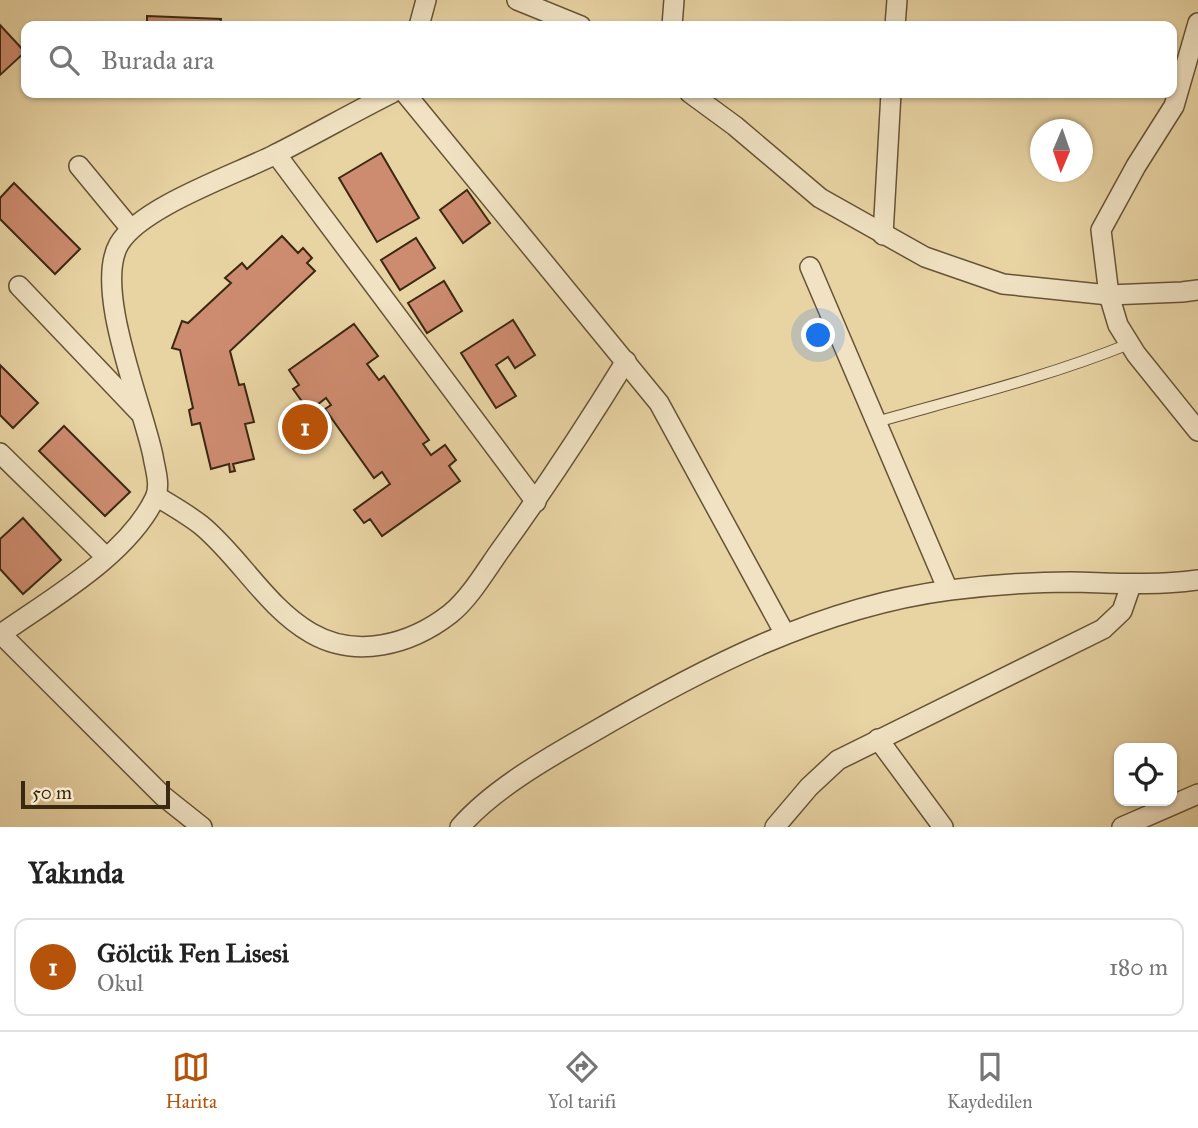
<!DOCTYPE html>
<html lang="tr">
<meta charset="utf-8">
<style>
body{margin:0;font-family:"IM FELL Great Primer",serif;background:#f2f2f2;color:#222}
.controls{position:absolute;right:21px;bottom:21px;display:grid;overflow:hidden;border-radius:14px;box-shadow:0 2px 5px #0004}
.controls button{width:63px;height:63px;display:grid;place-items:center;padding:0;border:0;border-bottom:2px solid #e0e0e0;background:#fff;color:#222;font:35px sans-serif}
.compass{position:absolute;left:1030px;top:119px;width:63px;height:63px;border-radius:50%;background:#fff;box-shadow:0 2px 5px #0004;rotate:182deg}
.scale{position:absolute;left:21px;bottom:18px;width:149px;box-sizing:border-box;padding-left:7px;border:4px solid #3b2811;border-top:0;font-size:19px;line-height:24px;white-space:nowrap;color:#3b2811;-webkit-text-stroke:5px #f0e2c3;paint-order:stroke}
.you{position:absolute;left:819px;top:336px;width:24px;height:24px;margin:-18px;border:5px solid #fff;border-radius:50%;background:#1a73e8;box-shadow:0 0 0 10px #1a73e833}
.badge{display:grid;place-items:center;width:46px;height:46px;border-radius:50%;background:#b45309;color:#fff;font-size:23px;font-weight:700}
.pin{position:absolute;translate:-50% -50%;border:4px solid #fff;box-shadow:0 2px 7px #0006}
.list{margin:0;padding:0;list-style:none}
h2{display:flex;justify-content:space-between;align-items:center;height:91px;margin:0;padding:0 28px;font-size:30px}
h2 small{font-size:23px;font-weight:400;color:#767676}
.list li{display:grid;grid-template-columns:46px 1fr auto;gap:21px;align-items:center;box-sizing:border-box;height:98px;margin:0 14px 14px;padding:0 14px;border:2px solid #e0e0e0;border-radius:14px}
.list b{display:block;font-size:26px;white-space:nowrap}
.list p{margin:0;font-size:23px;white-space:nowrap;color:#767676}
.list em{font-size:23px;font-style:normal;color:#767676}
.icon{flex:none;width:38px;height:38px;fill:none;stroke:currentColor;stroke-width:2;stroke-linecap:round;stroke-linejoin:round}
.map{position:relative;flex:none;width:1198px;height:827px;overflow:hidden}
.search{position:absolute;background:#fff;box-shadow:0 2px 5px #0004;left:21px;right:21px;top:21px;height:77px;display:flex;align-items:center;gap:18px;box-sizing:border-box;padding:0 24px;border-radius:14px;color:#767676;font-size:26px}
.sheet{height:203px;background:#fff}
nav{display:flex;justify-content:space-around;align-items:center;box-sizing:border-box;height:98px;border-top:2px solid #e0e0e0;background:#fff;font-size:19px;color:#767676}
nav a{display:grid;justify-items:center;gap:4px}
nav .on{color:#b45309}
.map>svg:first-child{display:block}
</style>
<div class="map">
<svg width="1198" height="827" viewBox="0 0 1198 827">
<rect width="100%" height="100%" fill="#e8d3a3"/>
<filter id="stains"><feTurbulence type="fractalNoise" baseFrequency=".00286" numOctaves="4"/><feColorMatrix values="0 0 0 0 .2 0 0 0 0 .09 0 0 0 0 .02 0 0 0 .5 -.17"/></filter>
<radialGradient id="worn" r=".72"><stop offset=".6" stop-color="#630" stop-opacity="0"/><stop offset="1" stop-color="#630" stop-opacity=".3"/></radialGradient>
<!-- building -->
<g fill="#cd8b6f" stroke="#3b2811" stroke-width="2">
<polygon points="147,16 221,19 220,26 147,26"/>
<polygon points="0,25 25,52 0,75"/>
<polygon points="381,153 419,218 377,242 339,178"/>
<polygon points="14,183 80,249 55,274 0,219 0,198"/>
<polygon points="467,190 490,223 463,243 440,210"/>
<polygon points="282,236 298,253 303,248 312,258 307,263 315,271 230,351 239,385 244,384 254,422 245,424 254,459 233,464 235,471 230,472 229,464 211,469 200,423 192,425 189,410 193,408 180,350 172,348 182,321 188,323 231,283 225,278 242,263 247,269"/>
<polygon points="416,238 435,268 400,290 381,260"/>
<polygon points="444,281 462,311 427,333 408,303"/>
<polygon points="513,320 535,355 515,368 508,357 496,365 516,396 496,408 461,353"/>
<polygon points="354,324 378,356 367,364 379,380 384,376 429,440 423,444 431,455 445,445 456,460 449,466 460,481 382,536 370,519 364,523 354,510 390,484 382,472 374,478 325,409 331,405 326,398 309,411 293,389 299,385 289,370"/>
<polygon points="0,365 38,403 13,428 0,415"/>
<polygon points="64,426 130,492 105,516 39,451"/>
<polygon points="23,518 61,560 23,594 0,569 0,539"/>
</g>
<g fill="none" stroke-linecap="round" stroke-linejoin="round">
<defs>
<path id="service" d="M876,422c85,-24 171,-45 253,-78"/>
<g id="minor">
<polyline points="517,0 581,26"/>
<polyline points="1198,23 1174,106 1136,166 1101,230 1109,295 1118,325 1136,354 1198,431"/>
<polyline points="419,26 426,0"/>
<polyline points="672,26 674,0"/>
<polyline points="895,26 897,0"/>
<polyline points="405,93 659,403 785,634"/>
<polyline points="690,93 735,126 820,198 925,257 1003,284 1109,295 1182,292 1198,290"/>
<polyline points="276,154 536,502"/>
<polyline points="79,166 131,229"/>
<polyline points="883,235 891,93"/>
<polyline points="810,267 948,590"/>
<polyline points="19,286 139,412"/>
<polyline points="0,453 106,557"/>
<path d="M156,496c15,9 31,18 45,29 39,32 65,82 110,108 45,26 99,12 139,-19 19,-15 35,-42 49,-62 45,-62 87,-126 127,-191"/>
<polyline points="0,633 163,796 202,827"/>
<path d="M1,634c51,-36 127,-79 154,-136 6,-13 0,-29 -2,-42 -10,-50 -60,-167 -34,-212 22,-37 115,-69 155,-89 40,-20 78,-42 118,-62"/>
<polyline points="878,739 943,827"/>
<path d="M460,827c32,-37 86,-68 128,-92 113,-66 231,-128 362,-145 40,-5 80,-8 121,-8 45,1 81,4 127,-2"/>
<polyline points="775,827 809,787 838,760 1103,629 1122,611 1131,585"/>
<polyline points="1122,827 1198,794"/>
</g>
</defs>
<!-- service casing -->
<use href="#service" stroke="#665336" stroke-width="12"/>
<!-- minor casing -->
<use href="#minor" stroke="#665336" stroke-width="22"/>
<!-- service -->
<use href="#service" stroke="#f0e2c3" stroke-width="10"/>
<!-- minor -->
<use href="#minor" stroke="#f0e2c3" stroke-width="19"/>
</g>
<rect width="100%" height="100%" filter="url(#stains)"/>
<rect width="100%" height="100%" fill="url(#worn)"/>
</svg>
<div class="controls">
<button><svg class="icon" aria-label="locate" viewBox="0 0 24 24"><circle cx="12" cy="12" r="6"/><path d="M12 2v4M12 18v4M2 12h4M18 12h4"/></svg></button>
</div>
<svg class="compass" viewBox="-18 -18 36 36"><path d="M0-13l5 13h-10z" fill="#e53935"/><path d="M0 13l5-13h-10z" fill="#767676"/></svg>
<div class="scale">50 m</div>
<div class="you"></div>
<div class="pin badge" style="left:305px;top:427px">1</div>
<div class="search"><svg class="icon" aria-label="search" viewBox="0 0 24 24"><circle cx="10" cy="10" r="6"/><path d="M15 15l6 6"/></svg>Burada ara</div>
</div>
<section class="sheet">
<h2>Yakında<small></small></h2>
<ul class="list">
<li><span class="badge">1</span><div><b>Gölcük Fen Lisesi</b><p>Okul</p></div><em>180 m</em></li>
</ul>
</section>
<nav>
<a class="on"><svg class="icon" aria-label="map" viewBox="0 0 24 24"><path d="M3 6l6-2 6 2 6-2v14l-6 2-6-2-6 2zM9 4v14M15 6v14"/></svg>Harita</a>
<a><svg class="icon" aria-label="directions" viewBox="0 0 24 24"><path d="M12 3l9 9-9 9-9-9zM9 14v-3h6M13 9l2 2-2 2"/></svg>Yol tarifi</a>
<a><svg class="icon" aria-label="saved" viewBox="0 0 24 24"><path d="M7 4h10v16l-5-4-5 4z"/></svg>Kaydedilen</a>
</nav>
